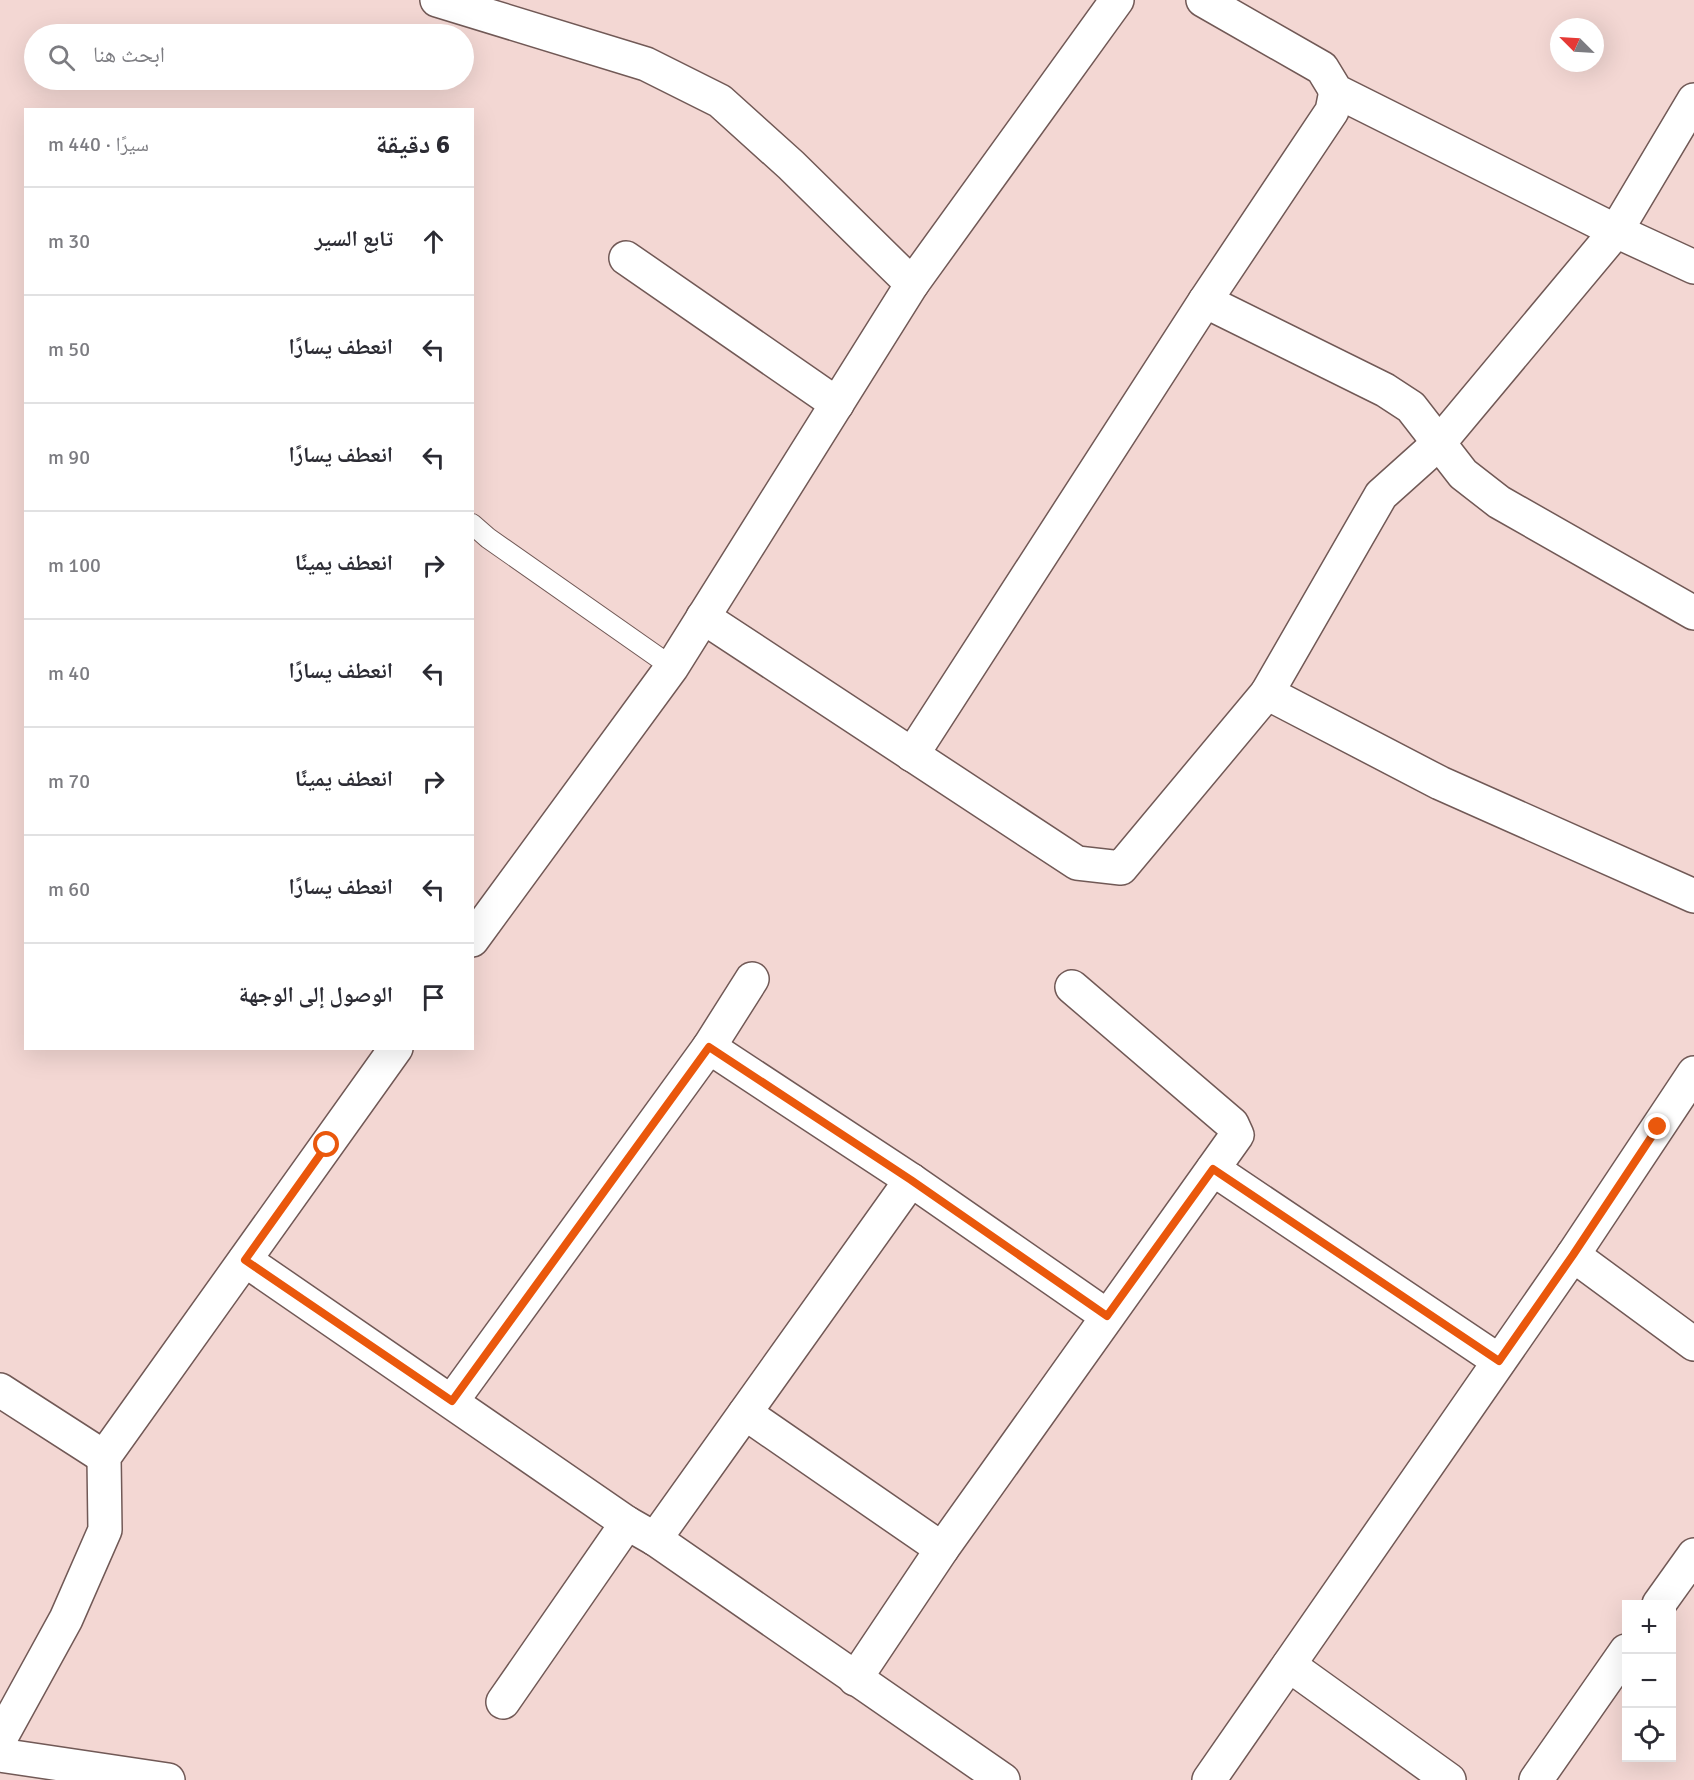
<!DOCTYPE html>
<html lang="ar">
<meta charset="utf-8">
<style>
body{margin:0;font-family:Signika,"Noto Naskh Arabic",sans-serif;background:#f7f7f7;color:#2b2b33;direction:rtl}
.controls{position:absolute;right:18px;bottom:18px;display:grid;overflow:hidden;border-radius:0px;box-shadow:0 6px 24px #0002}
.controls button{width:54px;height:54px;display:grid;place-items:center;padding:0;border:0;border-bottom:2px solid #e1e1e2;background:#fff;color:#2b2b33;font:30px sans-serif}
.compass{position:absolute;left:1550px;top:18px;width:54px;height:54px;border-radius:50%;background:#fff;box-shadow:0 6px 24px #0002;rotate:294deg}
.stop{position:absolute;width:18px;height:18px;margin:-14px;border:4px solid #ea580c;border-radius:50%;background:#fff}
.stop.end{background:#ea580c;border-color:#fff;box-shadow:0 2px 6px #0008}
.list{margin:0;padding:0;list-style:none}
h2{display:flex;justify-content:space-between;align-items:center;height:78px;margin:0;padding:0 24px;font-size:26px}
h2 small{font-size:20px;font-weight:400;color:#7c7c81}
.list li{display:grid;grid-template-columns:39px 1fr auto;gap:18px;align-items:center;box-sizing:border-box;height:108px;padding:0 24px;border-top:2px solid #e1e1e2}
.list b{display:block;font-size:22px;white-space:nowrap}
.list em{font-size:20px;font-style:normal;color:#7c7c81}
.icon{flex:none;width:33px;height:33px;fill:none;stroke:currentColor;stroke-width:2;stroke-linecap:round;stroke-linejoin:round}
.map{position:relative;flex:none;width:1694px;height:1780px;overflow:hidden;direction:ltr}
.search{position:absolute;background:#fff;box-shadow:0 6px 24px #0002;left:24px;top:24px;width:450px;height:66px;display:flex;align-items:center;gap:15px;box-sizing:border-box;padding:0 21px;border-radius:33px;color:#7c7c81;font-size:22px}
.panel{position:absolute;background:#fff;box-shadow:0 6px 24px #0002;left:24px;top:108px;width:450px;height:942px;border-radius:0px;direction:rtl}
.map>svg:first-child{display:block}
</style>
<div class="map">
<svg width="1694" height="1780" viewBox="0 0 1694 1780">
<rect width="100%" height="100%" fill="#f3d7d3"/>
<g fill="none" stroke-linecap="round" stroke-linejoin="round">
<defs>
<polyline id="service" points="472,524 488,538 672,667"/>
<g id="minor">
<polyline points="437,0 646,64 720,101 791,165 912,284"/>
<polyline points="1203,0 1322,68 1336,91 1616,231 1694,267"/>
<polyline points="626,258 837,404"/>
<polyline points="1205,301 1385,390 1411,407 1463,474 1499,502 1694,613"/>
<polyline points="703,617 1077,863 1121,868 1267,693 1381,495 1439,443 1616,231 1694,100"/>
<polyline points="1267,693 1440,783 1694,896"/>
<polyline points="912,755 1205,301 1332,111 1336,91"/>
<polyline points="472,940 672,667 912,284 1117,0"/>
<polyline points="709,1047 911,1180 1107,1316"/>
<polyline points="1213,1169 1499,1361"/>
<polyline points="1573,1255 1694,1344"/>
<polyline points="245,1260 627,1523 655,1539 1003,1780"/>
<polyline points="0,1390 104,1457"/>
<polyline points="452,1401 709,1047 752,979"/>
<polyline points="745,1413 942,1549"/>
<polyline points="655,1539 911,1180"/>
<polyline points="1659,1604 1694,1555"/>
<polyline points="1289,1665 1449,1780"/>
<polyline points="855,1679 942,1549 1237,1135 1232,1124 1072,987"/>
<polyline points="503,1702 627,1523"/>
<polyline points="0,1739 66,1619 105,1530 104,1457 396,1048"/>
<polyline points="1536,1780 1626,1651"/>
</g>
<polyline id="tertiary" points="1209,1780 1573,1255 1694,1073"/>
<polyline id="primary" points="0,1755 168,1780"/>
</defs>
<!-- service casing -->
<use href="#service" stroke="#715956" stroke-width="22"/>
<!-- minor casing -->
<use href="#minor" stroke="#715956" stroke-width="36"/>
<!-- tertiary casing -->
<use href="#tertiary" stroke="#715956" stroke-width="36"/>
<!-- primary casing -->
<use href="#primary" stroke="#715956" stroke-width="36"/>
<!-- service -->
<use href="#service" stroke="#fff" stroke-width="20"/>
<!-- minor -->
<use href="#minor" stroke="#fff" stroke-width="33"/>
<!-- tertiary -->
<use href="#tertiary" stroke="#fff" stroke-width="33"/>
<!-- primary -->
<use href="#primary" stroke="#fff" stroke-width="33"/>
</g>
<g fill="none" stroke-linecap="round" stroke-linejoin="round">
<!-- route -->
<polyline stroke="#ea580c" stroke-width="8" points="327,1145 245,1260 452,1401 709,1047 911,1180 1107,1316 1213,1169 1499,1361 1573,1255 1658,1127"/>
</g>
</svg>
<div class="controls">
<button>+</button>
<button>−</button>
<button><svg class="icon" aria-label="locate" viewBox="0 0 24 24"><circle cx="12" cy="12" r="6"/><path d="M12 2v4M12 18v4M2 12h4M18 12h4"/></svg></button>
</div>
<svg class="compass" viewBox="-18 -18 36 36"><path d="M0-13l5 13h-10z" fill="#e53935"/><path d="M0 13l5-13h-10z" fill="#7c7c81"/></svg>
<div class="stop" style="left:327px;top:1145px"></div>
<div class="stop end" style="left:1658px;top:1127px"></div>
<div class="search"><svg class="icon" aria-label="search" viewBox="0 0 24 24"><circle cx="10" cy="10" r="6"/><path d="M15 15l6 6"/></svg>ابحث هنا</div>
<section class="panel">
<h2>6 دقيقة<small>سيرًا · 440 m</small></h2>
<ul class="list">
<li><svg class="icon" aria-label="ahead" viewBox="0 0 24 24"><path d="M12 20V5M6 11l6-6 6 6"/></svg><div><b>تابع السير</b></div><em>30 m</em></li>
<li><svg class="icon" aria-label="left" viewBox="0 0 24 24"><path d="M17 20v-9H6M10 6l-5 5 5 5"/></svg><div><b>انعطف يسارًا</b></div><em>50 m</em></li>
<li><svg class="icon" aria-label="left" viewBox="0 0 24 24"><path d="M17 20v-9H6M10 6l-5 5 5 5"/></svg><div><b>انعطف يسارًا</b></div><em>90 m</em></li>
<li><svg class="icon" aria-label="right" viewBox="0 0 24 24"><path d="M7 20v-9h11M14 6l5 5-5 5"/></svg><div><b>انعطف يمينًا</b></div><em>100 m</em></li>
<li><svg class="icon" aria-label="left" viewBox="0 0 24 24"><path d="M17 20v-9H6M10 6l-5 5 5 5"/></svg><div><b>انعطف يسارًا</b></div><em>40 m</em></li>
<li><svg class="icon" aria-label="right" viewBox="0 0 24 24"><path d="M7 20v-9h11M14 6l5 5-5 5"/></svg><div><b>انعطف يمينًا</b></div><em>70 m</em></li>
<li><svg class="icon" aria-label="left" viewBox="0 0 24 24"><path d="M17 20v-9H6M10 6l-5 5 5 5"/></svg><div><b>انعطف يسارًا</b></div><em>60 m</em></li>
<li><svg class="icon" aria-label="arrive" viewBox="0 0 24 24"><path d="M6 21V4h12l-3 4 3 4H6"/></svg><div><b>الوصول إلى الوجهة</b></div></li>
</ul>
</section>
</div>
